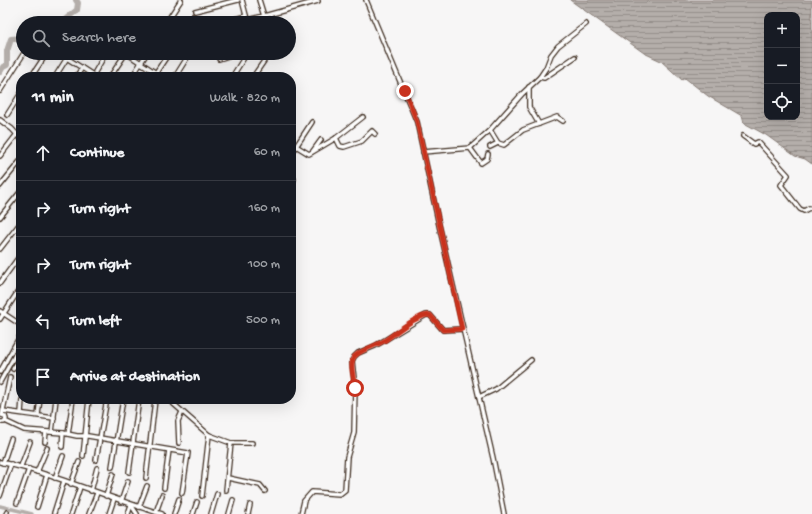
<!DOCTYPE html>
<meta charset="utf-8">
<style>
body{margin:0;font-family:"Gochi Hand",sans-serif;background:#242831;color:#f1f3f6}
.controls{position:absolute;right:12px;top:12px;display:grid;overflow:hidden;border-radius:8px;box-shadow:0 4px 16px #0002}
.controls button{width:36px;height:36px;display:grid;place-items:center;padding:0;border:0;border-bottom:1px solid #363941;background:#171b24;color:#f1f3f6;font:20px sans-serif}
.stop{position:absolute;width:12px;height:12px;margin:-9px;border:3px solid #c8321e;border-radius:50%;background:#fff}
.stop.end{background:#c8321e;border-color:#fff;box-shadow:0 1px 4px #0008}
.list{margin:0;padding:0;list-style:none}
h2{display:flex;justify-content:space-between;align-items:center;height:52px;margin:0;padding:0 16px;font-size:17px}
h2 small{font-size:13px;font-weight:400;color:#9ea1a6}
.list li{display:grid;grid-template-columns:26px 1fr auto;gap:12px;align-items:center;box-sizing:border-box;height:56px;padding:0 16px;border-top:1px solid #363941}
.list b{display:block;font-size:15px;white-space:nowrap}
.list em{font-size:13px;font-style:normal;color:#9ea1a6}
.icon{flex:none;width:22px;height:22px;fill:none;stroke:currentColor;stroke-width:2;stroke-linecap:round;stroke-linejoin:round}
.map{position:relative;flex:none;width:812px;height:514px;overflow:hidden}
.search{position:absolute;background:#171b24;box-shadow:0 4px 16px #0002;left:16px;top:16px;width:280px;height:44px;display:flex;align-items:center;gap:10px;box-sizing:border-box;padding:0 14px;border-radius:22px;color:#9ea1a6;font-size:15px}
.panel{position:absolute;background:#171b24;box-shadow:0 4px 16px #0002;left:16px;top:72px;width:280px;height:332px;border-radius:16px}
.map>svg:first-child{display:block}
</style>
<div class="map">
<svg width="812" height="514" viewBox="0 0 812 514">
<defs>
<pattern id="water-rules" width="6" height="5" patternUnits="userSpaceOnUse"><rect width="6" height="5" fill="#b4aeaa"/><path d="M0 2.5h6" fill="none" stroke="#948e8a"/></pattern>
</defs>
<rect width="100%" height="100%" fill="#f7f6f6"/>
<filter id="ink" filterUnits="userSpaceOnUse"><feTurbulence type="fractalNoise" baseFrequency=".025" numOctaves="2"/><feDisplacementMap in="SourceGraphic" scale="8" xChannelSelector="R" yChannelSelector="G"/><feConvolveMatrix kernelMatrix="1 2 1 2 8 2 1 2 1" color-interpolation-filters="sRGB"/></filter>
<g filter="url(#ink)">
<!-- water -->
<path fill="url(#water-rules)" stroke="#847972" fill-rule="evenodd" d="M570,0h242v164l-7,-5 -10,-3 -29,-21 -22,-12 -2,-7 -34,-20 -23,-18 -3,2 -21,-19 -17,-8zM767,15h30v102h-30z"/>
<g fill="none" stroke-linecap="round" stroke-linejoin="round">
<!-- canal -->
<polyline stroke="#b4aeaa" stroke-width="3.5" points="0,506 32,514"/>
<!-- river -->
<g stroke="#b4aeaa" stroke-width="6">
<polyline points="61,23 77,10 78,3 76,0"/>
<polyline points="0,72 3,67 7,65 7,51 11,39 23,38"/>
</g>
<defs>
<g id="street">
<polyline points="242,0 248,23"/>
<polyline points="366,0 417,122 439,225 493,458 504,514"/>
<polyline points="195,11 238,0"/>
<polyline points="264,16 318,1"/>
<polyline points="247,20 264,16 259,0"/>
<polyline points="166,23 181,0"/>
<polyline points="188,23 193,16"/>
<polyline points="220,23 246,16"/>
<polyline points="59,53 96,77"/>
<polyline points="126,53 162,77"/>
<polyline points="219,59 238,53"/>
<polyline points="95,72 106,53"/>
<polyline points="31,77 47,53"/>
<polyline points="55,77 67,58"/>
<polyline points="76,77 82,68"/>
<polyline points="110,77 126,53"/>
<polyline points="132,77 147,53"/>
<polyline points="153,77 169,53"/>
<polyline points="175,77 190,53"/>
<polyline points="232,77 247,53"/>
<polyline points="253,77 264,61"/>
<polyline points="540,77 544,78 575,57"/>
<polyline points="529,87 529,107 539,124"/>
<polyline points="0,91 24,53"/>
<polyline points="7,115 21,93"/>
<polyline points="0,120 12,129 21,139"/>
<polyline points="743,136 754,144 758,142 788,175 781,185 800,209 804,211 809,208 812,209"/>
<polyline points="336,138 340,146 344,147 362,141 372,131 375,134"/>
<polyline points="498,143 504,145 523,130 557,117 563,121"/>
<polyline points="296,146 309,154 336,138 363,117"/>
<polyline points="490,147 498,143 490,130"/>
<polyline points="470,148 481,163 487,159 488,154"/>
<polyline points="313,151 321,140"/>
<polyline points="423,152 470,148 490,130 522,94 540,77 546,68 551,55 558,46 586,24"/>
<polyline points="291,154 312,122"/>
<polyline points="0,156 17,134"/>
<polyline points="291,176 294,179 291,187"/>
<polyline points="0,186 21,160"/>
<polyline points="0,217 21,191"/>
<polyline points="0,249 21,222"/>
<polyline points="0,283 21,254"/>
<polyline points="0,311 18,323 21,323"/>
<polyline points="0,319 21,287"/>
<polyline points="13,369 21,357"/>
<polyline points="0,372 21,334"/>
<polyline points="0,382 21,344"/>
<polyline points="479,397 496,389 531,360"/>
<polyline points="168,399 209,435 231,443 252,443"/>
<polyline points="3,411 54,418"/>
<polyline points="21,413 22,400"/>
<polyline points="2,415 10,377"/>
<polyline points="38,415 40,399"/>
<polyline points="5,421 24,430 63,433 77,436 88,436 188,453 182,493"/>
<polyline points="0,422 4,422 6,419 5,416 2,415"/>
<polyline points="52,432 56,399"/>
<polyline points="68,434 73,399"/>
<polyline points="45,442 46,432"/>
<polyline points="179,443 178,421 182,412"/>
<polyline points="62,447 63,433"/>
<polyline points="83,456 89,399"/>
<polyline points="96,460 107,399"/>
<path d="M0,462c55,12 108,36 162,52"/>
<polyline points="3,463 11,439"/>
<polyline points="21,466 30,442"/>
<polyline points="112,467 123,399"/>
<polyline points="37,472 47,448"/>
<polyline points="129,472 139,399"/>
<polyline points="55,478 63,456"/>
<polyline points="146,478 155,400"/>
<polyline points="228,478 260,485 265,491"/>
<polyline points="71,484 79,462"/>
<polyline points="164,488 169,450"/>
<polyline points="226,490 231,443"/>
<polyline points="91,491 97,468"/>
<polyline points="0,496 11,464"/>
<polyline points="106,496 113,474"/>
<polyline points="202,496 209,435"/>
<polyline points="121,502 128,481"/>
<polyline points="17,503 29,469"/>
<polyline points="131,505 137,514"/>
<polyline points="37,507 47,475"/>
<polyline points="139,507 147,486"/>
<polyline points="156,512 162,495"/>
<polyline points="54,513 64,481"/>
<polyline points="6,514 7,512"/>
<polyline points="71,514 80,487"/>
<polyline points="89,514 97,493"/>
<polyline points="109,514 114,499"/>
<polyline points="128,514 131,505"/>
<polyline points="174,514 179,499"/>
<polyline points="193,514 197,502"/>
<polyline points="211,514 217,494"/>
<polyline points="229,514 233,500"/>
<polyline points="248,514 250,505"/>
<polyline points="301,514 304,501 312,492 340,494 345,490 347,457 354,433 355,387 352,361 354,357 358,353 375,346 426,315 430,315 443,330 462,329"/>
</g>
</defs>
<!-- street casing -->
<use href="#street" stroke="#3b2a1e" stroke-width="6"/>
<!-- street -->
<use href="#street" stroke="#fff" stroke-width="3.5"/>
</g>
</g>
<g fill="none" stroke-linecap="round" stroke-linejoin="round" filter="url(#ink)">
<!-- route -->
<path stroke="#c8321e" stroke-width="5" d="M355,388c-1,-9 -6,-24 -1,-31 4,-6 23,-12 30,-16 11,-7 33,-27 46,-26l13,15 19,-1 -45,-207 -12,-31"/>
</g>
</svg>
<div class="controls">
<button>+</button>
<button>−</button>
<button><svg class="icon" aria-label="locate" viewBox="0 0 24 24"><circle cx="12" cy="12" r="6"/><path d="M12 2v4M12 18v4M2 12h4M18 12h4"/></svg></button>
</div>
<div class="stop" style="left:355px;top:388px"></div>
<div class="stop end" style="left:405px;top:91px"></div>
<div class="search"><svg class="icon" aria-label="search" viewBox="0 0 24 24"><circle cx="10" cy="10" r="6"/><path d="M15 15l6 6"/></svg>Search here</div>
<section class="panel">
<h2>11 min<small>Walk · 820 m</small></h2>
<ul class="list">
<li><svg class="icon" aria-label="ahead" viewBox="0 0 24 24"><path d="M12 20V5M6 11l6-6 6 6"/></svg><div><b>Continue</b></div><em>60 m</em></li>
<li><svg class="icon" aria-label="right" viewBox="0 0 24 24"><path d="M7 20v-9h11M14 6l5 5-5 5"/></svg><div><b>Turn right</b></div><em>160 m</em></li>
<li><svg class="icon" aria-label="right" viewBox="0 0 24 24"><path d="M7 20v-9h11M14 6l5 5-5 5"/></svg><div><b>Turn right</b></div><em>100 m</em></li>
<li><svg class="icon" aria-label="left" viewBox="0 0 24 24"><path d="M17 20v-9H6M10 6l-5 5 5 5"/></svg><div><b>Turn left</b></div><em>500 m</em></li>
<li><svg class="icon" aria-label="arrive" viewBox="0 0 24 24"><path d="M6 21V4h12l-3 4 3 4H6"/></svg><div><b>Arrive at destination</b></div></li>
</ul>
</section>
</div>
